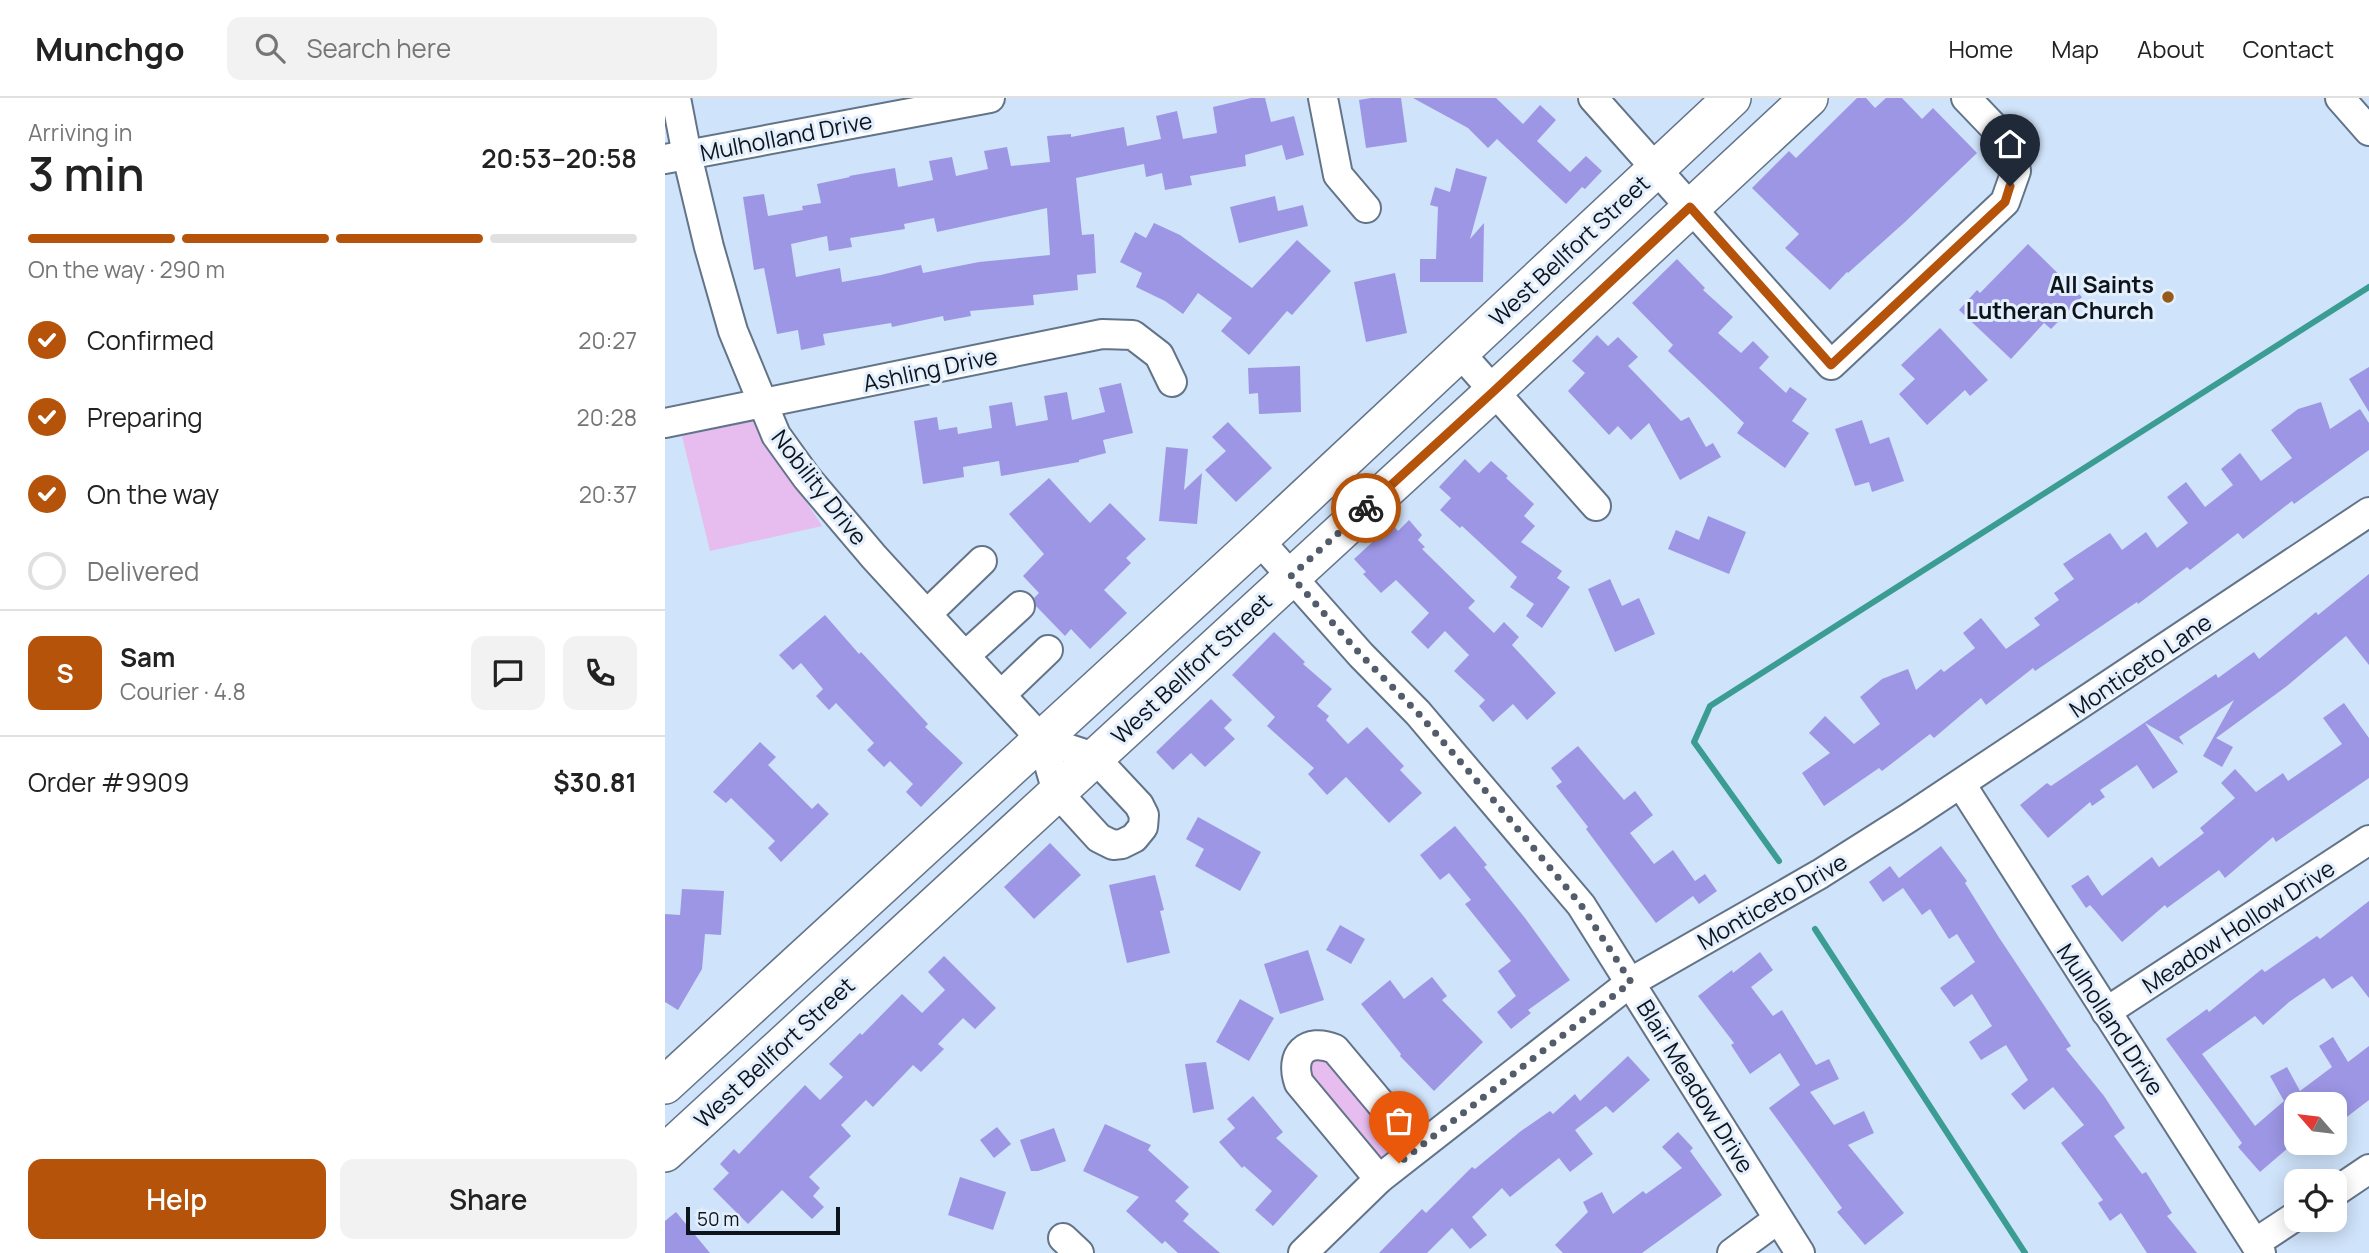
<!DOCTYPE html>
<meta charset="utf-8">
<style>
body{margin:0;font-family:Manrope,sans-serif;background:#f2f2f2;color:#222;height:100vh;display:flex;flex-direction:column;font-size:26px;white-space:nowrap}
*{box-sizing:border-box;margin:0}
p{font-size:23px;color:#767676}
.icon{flex:none;width:38px;height:38px;fill:none;stroke:currentColor;stroke-width:2;stroke-linecap:round;stroke-linejoin:round}
.map{position:relative;flex:1;overflow:hidden}
.sheet{display:flex;flex-direction:column;background:#fff;width:665px}
.sheet>*{flex:none}
.needle{width:46px;rotate:298deg}
.controls{position:absolute;left:1619px;top:994px;display:grid;gap:14px}
.controls a{display:grid;place-items:center;width:63px;height:63px;border-radius:14px;background:#fff;box-shadow:0 4px 18px #0003;font-size:35px}
.scale{position:absolute;left:21px;bottom:18px;width:154px;box-sizing:border-box;padding-left:7px;border:4px solid #0e141c;border-top:0;font-size:19px;line-height:24px;white-space:nowrap;color:#0e141c;-webkit-text-stroke:5px #e3effd;paint-order:stroke}
.pin{position:absolute;display:grid;place-items:center;width:60px;height:60px;color:#fff;margin:-72px -30px;border-radius:50% 50% 50% 0;rotate:-45deg;box-shadow:0 0 7px #0007}
.pin .icon{rotate:45deg}
.courier{position:absolute;display:grid;place-items:center;width:70px;height:70px;margin:-35px;border:5px solid #b45309;border-radius:50%;background:#fff;color:#222;box-shadow:0 2px 9px #0007}
.summary em{font-style:normal;font-weight:600}
.summary div{display:flex;flex-direction:column-reverse}
.summary{display:flex;align-items:center;justify-content:space-between;height:119px;padding:0 28px}
h1{font-size:46px;font-weight:600;line-height:52px}
.bar{display:grid;grid-template-columns:repeat(4,1fr);gap:10px 7px;align-content:center;height:84px;padding:0 28px}
.bar i{height:9px;border-radius:5px;background:#e0e0e0}
.bar .active{background:#b45309}
.bar p{grid-column:span 4}
.line{display:flex;align-items:center;gap:18px;padding:0 28px;border-top:2px solid #e0e0e0}
.line div{flex:1}
.round{display:grid;place-items:center;flex:none;width:74px;height:74px;border-radius:14px;background:#f2f2f2}
ol{padding:0 28px;list-style:none}
li{display:flex;align-items:center;gap:21px;height:77px}
li p{margin-inline-start:auto}
li .icon{padding:7px;border-radius:50%;background:#b45309;color:#fff;stroke-width:4}
li:last-child{color:#767676}
li i{width:38px;height:38px;border:4px solid #e0e0e0;border-radius:50%}
.action{display:flex;gap:14px;margin-top:auto;padding:14px 28px}
.action a{flex:1;height:80px;border-radius:14px;background:#b45309;color:#fff;font-size:28px;font-weight:600;line-height:80px;text-align:center}
.action a+a{background:#f2f2f2;color:#222}
header{display:flex;align-items:center;gap:42px;box-sizing:border-box;height:98px;padding:0 35px;background:#fff;border-bottom:2px solid #e0e0e0}
header strong{font-size:33px}
nav{display:flex;gap:38px;margin-inline-start:auto;font-size:24px}
.search{width:490px;height:63px;background:#f2f2f2;display:flex;align-items:center;gap:18px;box-sizing:border-box;padding:0 24px;border-radius:14px;color:#767676;font-size:26px}
main{display:flex;flex:1;min-height:0}
.map>svg:first-child{display:block}
</style>
<header>
<strong>Munchgo</strong>
<div class="search"><svg class="icon" aria-label="search" viewBox="0 0 24 24"><circle cx="10" cy="10" r="6"/><path d="M15 15l6 6"/></svg>Search here</div>
<nav><a>Home</a><a>Map</a><a>About</a><a>Contact</a></nav>
</header>
<main>
<section class="sheet">
<div class="summary"><div><h1>3 min</h1><p>Arriving in</p></div><em>20:53–20:58</em></div>
<div class="bar"><i class="active"></i><i class="active"></i><i class="active"></i><i></i><p>On the way · 290 m</p></div>
<ol>
<li><svg class="icon" aria-label="check" viewBox="0 0 24 24"><path d="M5 12l5 5 9-10"/></svg>Confirmed<p>20:27</p></li>
<li><svg class="icon" aria-label="check" viewBox="0 0 24 24"><path d="M5 12l5 5 9-10"/></svg>Preparing<p>20:28</p></li>
<li><svg class="icon" aria-label="check" viewBox="0 0 24 24"><path d="M5 12l5 5 9-10"/></svg>On the way<p>20:37</p></li>
<li><i></i>Delivered</li>
</ol>
<div class="line" style="height:126px"><b class="round" style="background:#b45309;color:#fff">S</b><div><b>Sam</b><p>Courier · 4.8</p></div><a class="round"><svg class="icon" aria-label="chat" viewBox="0 0 24 24"><path d="M4 5h16v11H9l-5 4z"/></svg></a><a class="round"><svg class="icon" aria-label="phone" viewBox="0 0 24 24"><path d="M5 4h4l2 5-3 2q2 4 5 5l2-3 5 2v4C11 20 4 13 5 4z"/></svg></a></div>
<div class="line" style="height:91px"><div>Order #9909</div><b>$30.81</b></div>
<div class="action"><a>Help</a><a>Share</a></div>
</section>
<div class="map">
<svg width="1704" height="1155" viewBox="0 0 1704 1155">
<rect width="100%" height="100%" fill="#cfe3fa"/>
<g fill="#e7bcef">
<polygon points="89,323 157,428 45,453 17,338"/>
<polygon points="650,947 751,1049 714,1077 635,984"/>
</g>
<g fill="none" stroke-linecap="round" stroke-linejoin="round">
<g stroke="#3a9c92" stroke-width="6">
<polyline points="1114,763 1029,644 1045,608 1704,189"/>
<polyline points="1150,831 1360,1155"/>
</g>
</g>
<g fill="#9d96e5" fill-rule="evenodd">
<path d="M 586,0 L 600,0 L 606,24 L 629,18 L 639,57 L 621,62 L 617,47 L 580,57 L 581,68 L 525,78 L 527,87 L 500,92 L 497,75 L 481,79 L 479,66 L 411,80 L 417,137 L 429,136 L 431,175 L 412,177 L 413,192 L 368,197 L 369,207 L 305,213 L 306,218 L 279,223 L 278,218 L 227,229 L 226,225 L 158,236 L 160,247 L 136,252 L 133,232 L 112,236 L 99,170 L 89,172 L 78,99 L 99,96 L 103,118 L 138,112 L 137,108 L 156,105 L 152,86 L 185,79 L 184,78 L 230,70 L 233,89 L 268,82 L 264,63 L 287,59 L 291,78 L 323,71 L 319,53 L 342,49 L 346,68 L 385,64 L 382,38 L 406,36 L 406,39 L 459,29 L 462,48 L 496,41 L 491,18 L 512,13 L 518,41 L 552,35 L 548,9 ZM 382,110 L 385,157 L 314,164 L 258,175 L 256,167 L 216,177 L 177,184 L 175,170 L 131,179 L 126,146 L 162,138 L 164,153 L 187,149 L 185,140 L 240,131 L 239,126 L 269,120 L 272,134 Z"/>
<polygon points="706,0 736,0 742,44 701,50 694,2"/>
<polygon points="748,0 831,0 858,26 875,7 891,22 872,43 905,74 921,58 937,73 920,91 917,89 901,106 832,41 823,50 803,30"/>
<polygon points="1192,0 1201,0 1210,10 1221,0 1237,0 1257,21 1268,10 1312,55 1240,124 1183,175 1182,174 1165,192 1120,150 1134,136 1087,90 1124,53 1131,60"/>
<polygon points="791,70 822,79 805,141 819,125 818,184 755,184 755,161 771,161 773,109 765,107 770,89 785,94"/>
<polygon points="610,98 613,113 638,107 643,128 574,145 565,109"/>
<polygon points="489,125 515,137 587,190 632,142 666,173 627,217 622,213 584,257 556,233 567,220 533,195 518,216 500,203 471,189 477,175 455,164 470,134 481,140"/>
<polygon points="1363,146 1417,199 1386,231 1379,225 1346,261 1294,212 1312,192 1315,195"/>
<polygon points="1012,161 1040,190 1038,192 1068,219 1053,235 1076,255 1088,243 1104,259 1094,270 1121,295 1125,289 1142,301 1127,323 1144,335 1120,370 1072,335 1079,325 1003,253 1008,247 967,205"/>
<polygon points="730,175 742,235 701,244 689,184"/>
<polygon points="1275,230 1323,282 1305,298 1300,292 1262,327 1234,296 1250,281 1236,267"/>
<polygon points="932,237 943,248 953,239 973,259 963,268 1016,323 1024,319 1041,349 1048,345 1056,359 1015,382 984,325 966,342 953,328 944,337 903,293 920,275 907,263"/>
<polygon points="635,268 636,314 594,316 593,295 584,296 583,270"/>
<polygon points="1704,269 1704,314 1684,281"/>
<polygon points="456,285 468,335 438,342 441,355 414,362 414,364 336,378 334,363 298,369 299,379 258,386 249,323 272,319 274,332 292,329 293,336 327,330 324,308 347,304 351,328 383,322 379,298 402,294 407,322 440,314 434,290"/>
<polygon points="1656,304 1665,331 1695,311 1704,325 1704,352 1629,406 1627,403 1578,441 1573,435 1525,472 1522,469 1473,506 1472,504 1370,573 1368,570 1321,607 1316,600 1269,640 1265,636 1217,673 1214,670 1159,708 1137,675 1165,655 1144,635 1160,618 1189,646 1215,626 1195,599 1217,581 1243,571 1251,592 1276,571 1279,574 1310,550 1298,535 1316,520 1341,551 1375,527 1369,520 1394,502 1389,495 1409,481 1398,466 1445,435 1457,452 1481,434 1492,450 1523,425 1502,399 1521,384 1540,409 1568,387 1556,371 1575,355 1596,383 1627,360 1606,332 1633,311"/>
<polygon points="1197,322 1205,346 1224,339 1239,383 1207,394 1204,384 1190,388 1170,331"/>
<polygon points="563,324 607,370 571,404 540,372 561,353 547,339"/>
<polygon points="501,349 523,351 519,392 537,375 532,426 494,423"/>
<polygon points="800,361 814,375 826,363 843,378 841,380 869,406 859,418 870,428 856,444 897,473 892,480 905,489 877,530 861,518 869,506 845,489 852,479 797,428 795,430 775,412 786,400 774,389"/>
<polygon points="384,380 425,425 445,405 481,441 461,460 466,465 439,492 462,515 425,551 406,531 400,538 371,508 369,500 374,495 358,478 379,456 344,416"/>
<polygon points="1043,418 1081,434 1064,476 1003,451 1011,432 1034,442"/>
<polygon points="744,422 757,437 753,442 760,449 757,451 810,503 803,510 829,535 839,524 854,539 847,547 891,595 862,622 848,606 828,624 814,608 820,602 789,573 804,557 780,533 763,551 746,534 764,515 731,482 716,495 698,476 701,474 689,461 727,426 733,433"/>
<polygon points="1704,476 1704,567 1681,538 1622,588 1551,640 1568,649 1557,669 1538,658 1569,602 1514,639 1519,647 1480,625 1513,674 1488,691 1472,667 1435,692 1440,699 1427,708 1425,704 1383,740 1355,707 1382,685 1386,688 1551,576 1553,580 1589,554 1594,561 1651,514 1653,517"/>
<polygon points="945,481 957,508 974,500 990,536 950,554 923,491"/>
<polygon points="160,517 194,556 196,554 263,626 260,629 298,665 256,709 241,694 248,686 225,663 219,669 202,652 209,645 171,605 164,612 151,598 158,591 136,565 128,572 114,557"/>
<polygon points="609,534 640,564 638,566 667,591 652,608 664,618 661,622 683,646 702,629 739,668 735,672 757,695 724,725 681,679 662,697 643,676 649,670 602,628 610,619 567,577"/>
<polygon points="546,601 567,622 559,630 570,641 540,669 526,655 508,672 491,654"/>
<polygon points="1679,605 1704,640 1704,680 1611,744 1608,739 1560,780 1554,772 1502,810 1500,807 1457,844 1425,807 1421,810 1406,788 1423,777 1437,798 1487,759 1494,769 1539,735 1535,730 1570,700 1556,685 1570,671 1591,694 1618,675 1623,683 1677,646 1658,620"/>
<polygon points="95,644 111,659 103,667 147,711 153,705 164,716 116,764 103,750 110,743 66,700 61,705 48,694"/>
<polygon points="913,648 959,702 970,693 988,717 965,735 989,766 1008,752 1030,783 1040,776 1052,793 1034,806 1028,798 991,825 921,731 923,729 891,688 897,684 886,670"/>
<polygon points="533,719 596,754 575,793 530,768 539,751 521,741"/>
<polygon points="790,728 822,767 819,769 860,820 905,882 863,912 866,915 846,931 832,914 851,898 833,873 846,863 800,806 806,802 784,775 775,782 755,757"/>
<polygon points="385,745 416,777 369,821 339,789"/>
<polygon points="1276,748 1302,783 1300,785 1333,838 1406,948 1401,951 1439,998 1460,1030 1449,1038 1477,1076 1481,1074 1507,1115 1502,1118 1532,1155 1482,1155 1456,1115 1445,1123 1433,1105 1438,1102 1396,1045 1419,1027 1388,989 1359,1012 1346,996 1363,982 1341,947 1316,962 1304,944 1327,928 1307,896 1289,909 1275,890 1310,864 1292,836 1284,841 1265,811 1257,817 1238,790 1218,804 1204,784 1225,768 1234,780"/>
<polygon points="490,777 499,812 495,813 505,855 462,865 444,787"/>
<polygon points="17,791 59,793 56,837 40,836 37,871 13,912 0,904 0,816 15,817"/>
<polygon points="1704,803 1704,900 1687,878 1667,891 1659,880 1624,904 1598,927 1590,918 1537,956 1590,1028 1619,1003 1605,978 1622,969 1635,993 1667,969 1654,948 1668,939 1683,964 1704,948 1704,1002 1670,1028 1670,1006 1631,1006 1631,1043 1595,1074 1573,1049 1577,1045 1501,941 1542,911 1544,914 1597,871 1600,874 1652,838 1655,841"/>
<polygon points="675,827 700,841 686,866 661,852"/>
<polygon points="643,852 659,902 615,916 599,866"/>
<polygon points="1095,854 1108,872 1086,889 1108,918 1117,912 1151,967 1164,961 1174,981 1145,994 1169,1027 1199,1013 1209,1035 1183,1047 1239,1115 1200,1147 1172,1114 1177,1110 1104,1010 1135,987 1115,955 1085,976 1066,947 1069,945 1033,898 1067,872 1068,875"/>
<polygon points="279,858 331,910 310,931 298,920 273,946 279,951 256,974 248,967 208,1009 201,1002 176,1027 186,1038 144,1079 155,1090 148,1098 159,1109 147,1121 117,1092 83,1126 48,1091 64,1075 55,1066 69,1051 74,1056 140,987 155,1002 178,979 164,966 195,935 197,937 237,896 257,915 280,892 263,874"/>
<polygon points="767,879 782,898 777,902 818,944 769,993 735,958 736,956 696,906 725,882 739,901"/>
<polygon points="575,901 609,920 584,963 551,944"/>
<polygon points="963,958 985,982 948,1015 941,1008 910,1032 928,1056 905,1074 894,1060 845,1099 837,1090 807,1119 822,1137 805,1151 787,1130 762,1155 714,1155 757,1111 761,1115 807,1069 810,1071 856,1033 885,1013 888,1016 910,996 915,1003"/>
<polygon points="541,964 549,1011 528,1015 520,966"/>
<polygon points="588,998 618,1034 611,1040 653,1078 608,1128 590,1112 607,1093 579,1068 577,1070 554,1044 570,1030 562,1021"/>
<polygon points="440,1026 486,1047 483,1052 524,1089 510,1103 524,1116 518,1123 555,1155 513,1155 500,1143 497,1146 461,1113 474,1099 418,1073"/>
<polygon points="332,1029 346,1046 329,1060 315,1042"/>
<polygon points="389,1030 401,1063 373,1073 366,1073 355,1042"/>
<polygon points="1013,1034 1028,1050 1025,1053 1057,1097 977,1155 898,1155 890,1147 923,1114 918,1104 937,1094 948,1116 978,1093 981,1096 1017,1070 997,1049"/>
<polygon points="295,1079 341,1094 328,1132 283,1117"/>
<polygon points="11,1114 45,1155 0,1155 0,1123"/>
</g>
<g fill="none" stroke-linecap="round" stroke-linejoin="round">
<g stroke="#637489" stroke-width="32">
<g id="minor">
<polyline points="11,0 22,57 44,149 68,233 111,337 142,380 209,459 377,642 392,694 434,740 448,747 457,746 469,740 478,729 479,717 474,707 429,659 377,642"/>
<polyline points="658,0 673,77 701,110"/>
<polyline points="928,0 1166,267 1340,104 1351,73 1347,48 1301,0"/>
<polyline points="1675,0 1704,33"/>
<polyline points="0,61 325,0"/>
<polyline points="795,255 931,408"/>
<polyline points="0,325 437,236 468,237 494,257 507,284"/>
<polyline points="594,442 696,557 753,615 916,807 1135,1155"/>
<polyline points="262,516 317,463"/>
<polyline points="300,558 355,508"/>
<polyline points="336,597 383,552"/>
<polyline points="1296,686 1596,1155"/>
<polyline points="1441,914 1704,742"/>
<path d="M 714,1081 L 634,985 C 624,957 641,939 670,951 L 753,1050"/>
<polyline points="1670,1094 1704,1071"/>
<polyline points="398,1140 414,1155"/>
<polyline points="1590,1145 1631,1118"/>
<polyline points="638,1155 714,1081 966,884 1155,776 1245,719 1704,414"/>
<polyline points="1067,1155 1113,1121"/>
</g>
</g>
<g stroke="#637489" stroke-width="40">
<g id="major">
<polyline points="0,987 594,442 1067,0"/>
<polyline points="0,1055 829,293 1144,0"/>
</g>
</g>
<use href="#minor" stroke="#fff" stroke-width="28"/>
<use href="#major" stroke="#fff" stroke-width="37"/>
</g>
<g fill="none" stroke-linecap="round" stroke-linejoin="round">
<polyline stroke="#525c6a" stroke-width="7" stroke-dasharray="0 12.6" points="701,410 626,478 696,557 753,615 832,706 916,807 966,884 734,1065"/>
<polyline stroke="#b45309" stroke-width="9" points="701,410 829,293 1025,109 1166,267 1340,104 1345,88"/>
</g>
<circle fill="#965b1b" stroke="#e3effd" stroke-width="2.5" cx="1503" cy="199" r="7"/>
<g text-anchor="middle" dominant-baseline="central" stroke-width="6" stroke-linejoin="round" paint-order="stroke">
<g font-size="23" fill="#0e141c" stroke="#e3effd">
<text transform="translate(121 38) rotate(-11)">Mulholland Drive</text>
<text transform="translate(904 152) rotate(-43)">West Bellfort Street</text>
<text transform="translate(265 271) rotate(-12)">Ashling Drive</text>
<text transform="translate(155 389) rotate(52)">Nobility Drive</text>
<text transform="translate(1475 567) rotate(-34)">Monticeto Lane</text>
<text transform="translate(526 570) rotate(-43)">West Bellfort Street</text>
<text transform="translate(1107 803) rotate(-30)">Monticeto Drive</text>
<text transform="translate(1573 828) rotate(-33)">Meadow Hollow Drive</text>
<text transform="translate(1446 921) rotate(57)">Mulholland Drive</text>
<text transform="translate(109 954) rotate(-43)">West Bellfort Street</text>
<text transform="translate(1031 988) rotate(58)">Blair Meadow Drive</text>
</g>
<g font-size="23" font-weight="bold" fill="#0e141c" stroke="#e3effd" text-anchor="end">
<text x="1489" y="186">All Saints<tspan x="1489" dy="26">Lutheran Church</tspan></text>
</g>
</g>
</svg>
<div class="controls">
<a><svg class="needle" viewBox="-14 -14 28 28"><path d="M0-13l5 13h-10z" fill="#e53935"/><path d="M0 13l5-13h-10z" fill="#767676"/></svg></a>
<a><svg class="icon" aria-label="locate" viewBox="0 0 24 24"><circle cx="12" cy="12" r="6"/><path d="M12 2v4M12 18v4M2 12h4M18 12h4"/></svg></a>
</div>
<div class="scale">50 m</div>
<div class="pin" style="left:734px;top:1065px;background:#ea580c"><svg class="icon" aria-label="bag" viewBox="0 0 24 24"><path d="M5 8h14l-1 12H6zM9 8a3 3 0 0 1 6 0"/></svg></div>
<div class="pin" style="left:1345px;top:88px;background:#1f2937"><svg class="icon" aria-label="home" viewBox="0 0 24 24"><path d="M3 11l9-7 9 7M6 9v11h12V9"/></svg></div>
<div class="courier" style="left:701px;top:410px"><svg class="icon" aria-label="bike" viewBox="0 0 24 24"><circle cx="6" cy="16" r="4"/><circle cx="18" cy="16" r="4"/><path d="M6 16l4-8h5l3 8M10 8l3 8H6M13 5h3"/></svg></div>
</div>
</main>
